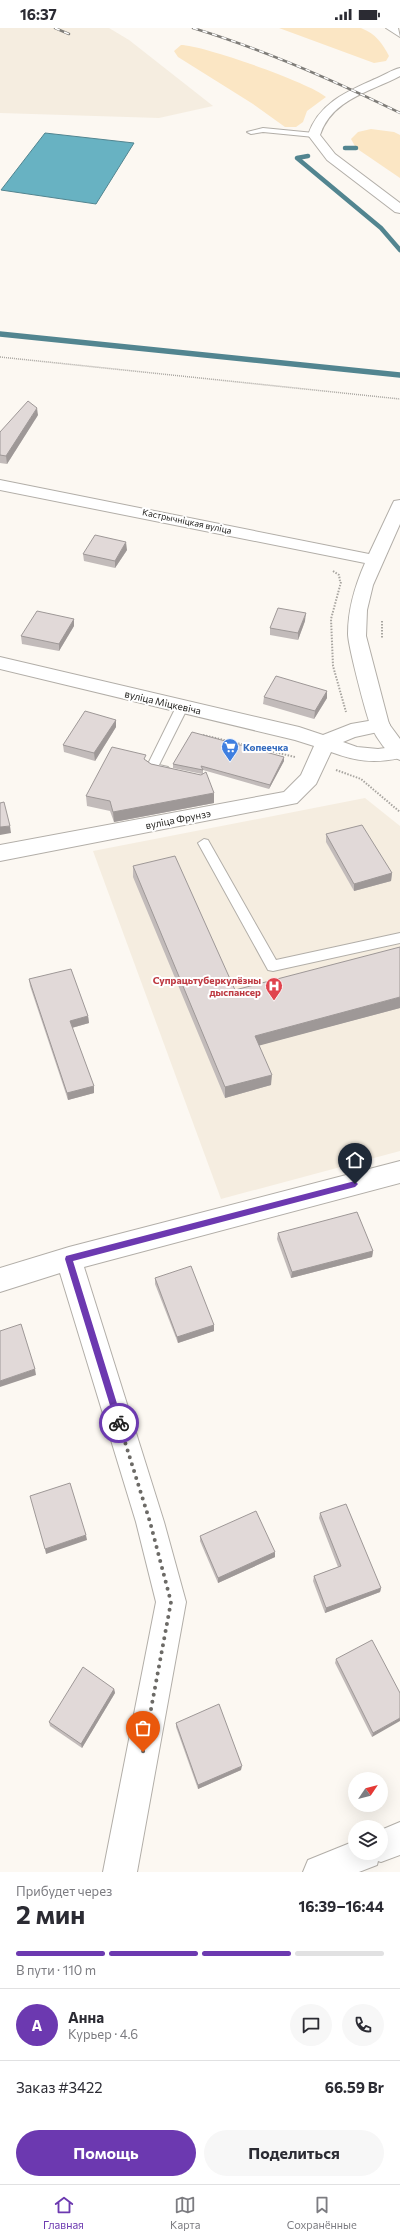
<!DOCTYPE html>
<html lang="ru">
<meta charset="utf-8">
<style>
body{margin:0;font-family:Commissioner,sans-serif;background:#f7f7f7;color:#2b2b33;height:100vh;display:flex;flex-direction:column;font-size:15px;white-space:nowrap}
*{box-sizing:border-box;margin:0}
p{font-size:13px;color:#7c7c81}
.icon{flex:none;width:22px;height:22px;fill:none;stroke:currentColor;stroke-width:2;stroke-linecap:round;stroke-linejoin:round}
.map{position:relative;height:1844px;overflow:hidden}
.side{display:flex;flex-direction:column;background:#fff;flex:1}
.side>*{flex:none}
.needle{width:26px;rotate:55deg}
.tools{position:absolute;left:348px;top:1744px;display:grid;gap:8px}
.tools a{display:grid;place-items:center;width:40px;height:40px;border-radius:50%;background:#fff;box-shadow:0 4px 16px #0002;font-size:20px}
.pin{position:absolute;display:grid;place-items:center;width:34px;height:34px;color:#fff;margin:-41px -17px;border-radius:50% 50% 50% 0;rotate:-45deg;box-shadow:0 0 4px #0007}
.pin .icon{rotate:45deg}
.courier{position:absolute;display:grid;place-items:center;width:40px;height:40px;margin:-20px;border:3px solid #6c39b0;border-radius:50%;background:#fff;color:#222;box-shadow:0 1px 5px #0007}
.overview em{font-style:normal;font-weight:700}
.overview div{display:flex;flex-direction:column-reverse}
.overview{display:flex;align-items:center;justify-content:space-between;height:68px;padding:0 16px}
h1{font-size:26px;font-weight:700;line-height:30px}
.bar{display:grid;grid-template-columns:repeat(4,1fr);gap:6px 4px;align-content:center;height:48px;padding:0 16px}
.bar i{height:5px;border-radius:3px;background:#e1e1e2}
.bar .active{background:#6c39b0}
.bar p{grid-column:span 4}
.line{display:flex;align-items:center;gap:10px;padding:0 16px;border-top:1px solid #e1e1e2}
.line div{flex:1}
.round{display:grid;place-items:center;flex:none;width:42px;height:42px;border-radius:21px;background:#f7f7f7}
.cta{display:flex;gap:8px;margin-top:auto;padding:8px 16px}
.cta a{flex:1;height:46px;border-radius:24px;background:#6c39b0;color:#fff;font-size:16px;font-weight:700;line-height:46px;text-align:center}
.cta a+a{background:#f7f7f7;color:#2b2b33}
.status{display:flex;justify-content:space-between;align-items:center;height:28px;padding:0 20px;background:#fff;direction:ltr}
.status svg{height:11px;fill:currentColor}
.tabs{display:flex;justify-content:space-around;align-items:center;height:56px;border-top:1px solid #e1e1e2;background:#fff;font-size:11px;color:#7c7c81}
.tabs a{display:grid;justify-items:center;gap:2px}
.tabs .active{color:#6c39b0}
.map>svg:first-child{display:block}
</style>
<div class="status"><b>16:37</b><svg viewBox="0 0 49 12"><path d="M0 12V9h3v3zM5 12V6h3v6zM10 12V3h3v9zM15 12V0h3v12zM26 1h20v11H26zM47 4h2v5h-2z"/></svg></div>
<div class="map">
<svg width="400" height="1844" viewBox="0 0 400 1844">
<rect width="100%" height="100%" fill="#fcf8f2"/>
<g fill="#f5ede0">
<polygon points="0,0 109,0 129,12 213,78 159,90 0,85"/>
<polygon points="365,770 400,798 400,1123 221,1171 93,823"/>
</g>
<g fill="#fbe6c4">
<path d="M 279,0 L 361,0 C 376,6 382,15 389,28 L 386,33 L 374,35 Z"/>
<path d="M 181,17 C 202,17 311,55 326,69 L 307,83 L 303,94 L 296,99 L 285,99 L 253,76 L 178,29 L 174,23 Z"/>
<polygon points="371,101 394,104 400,107 400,150 356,120 351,111 358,104"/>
</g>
<polygon fill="#68b2c2" stroke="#528590" points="45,105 134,115 96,176 1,162"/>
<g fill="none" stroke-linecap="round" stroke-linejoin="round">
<g stroke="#528590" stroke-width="4.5">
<polyline points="345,120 356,120"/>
<polyline points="308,128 297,130 381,200 400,222"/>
</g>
<polyline stroke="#528590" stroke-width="5.5" points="0,306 400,347"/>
<g stroke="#b2aea8" stroke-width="2">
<g id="lane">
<polygon points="263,100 314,105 318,107 314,109 263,104 251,106 247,104"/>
<polygon points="182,675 188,679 159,737 168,739 170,742 164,746 148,743 146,740 176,679"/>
<polygon points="204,811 208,812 276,932 400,905 400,915 273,943 268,942 198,815"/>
</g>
</g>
<g stroke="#b2aea8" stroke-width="2">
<g id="street">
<path d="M 0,629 L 299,699 L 323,707 L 351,696 L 380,691 L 387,692 L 390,697 L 387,702 L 355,709 L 343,714 L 357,719 L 378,721 L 400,718 L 400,730 C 373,736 356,733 331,724 L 316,756 L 297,775 L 0,833 L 0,817 L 284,764 L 301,747 L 314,718 L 295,712 L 0,641 Z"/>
<polygon points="400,1133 400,1155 84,1239 164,1494 186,1574 137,1844 103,1844 156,1574 136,1494 60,1245 0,1264 0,1240 69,1219"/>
<polygon points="400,1794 400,1827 381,1834 378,1833 377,1837 359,1844 303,1844 308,1832 355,1813 355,1825 381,1825 381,1802"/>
</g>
</g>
<g stroke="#b2aea8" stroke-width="2">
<g id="primary">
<polygon points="386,0 398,0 400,9"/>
<path d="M 400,40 L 400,48 C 370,64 332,71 320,107 L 335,126 L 400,175 L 400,185 L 395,184 L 327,132 L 308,107 C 319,75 346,64 375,51 C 383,48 391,42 400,40 Z"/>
<path d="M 0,452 L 369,526 L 392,477 L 394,473 L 400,472 L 400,496 L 373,557 L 367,582 L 366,608 L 389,696 L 400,711 L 400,732 C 388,728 376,709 371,698 C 366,687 348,617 348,606 C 348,580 355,558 365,535 L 0,462 Z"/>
</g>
</g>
<polyline stroke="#a8a5a0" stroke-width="1.5" stroke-dasharray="1 1" stroke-linecap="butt" points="0,329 400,371"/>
<g stroke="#a8a5a0" stroke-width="2" stroke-dasharray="1.5 1.5" stroke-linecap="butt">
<polyline points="333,543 339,547 340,553"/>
<polyline points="341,554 331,591 333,638 346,684"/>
<polyline points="382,593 382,610"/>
<polyline points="203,707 295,729"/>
<polyline points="336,742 361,751 400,784"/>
</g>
<use href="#lane" fill="#fff" fill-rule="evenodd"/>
<use href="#street" fill="#fff" fill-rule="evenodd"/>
<use href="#primary" fill="#fff" fill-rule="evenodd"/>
<g stroke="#7f7d79" stroke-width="2.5">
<g id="rail">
<polyline points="55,0 69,6"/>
<path d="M 193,0 C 265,22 333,52 400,85"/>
</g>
</g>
<use href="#rail" stroke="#fff" stroke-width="1.5" stroke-dasharray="5" stroke-linecap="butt"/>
</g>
<g fill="#c2bbba">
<polygon points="38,387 7,436 0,435 0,404"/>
<polygon points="127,522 115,540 84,533 83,526"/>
<polygon points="305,593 298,612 270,607 270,600"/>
<polygon points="74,598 59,623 22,616 21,608"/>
<polygon points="327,663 327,670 314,691 263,676 264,669"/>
<polygon points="116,692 116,699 95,733 64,724 63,717"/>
<polygon points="284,729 284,733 269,761 203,742 203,745 214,775 114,794 110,783 87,778 86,768 146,732 151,736 201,747 202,746 173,740 173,736"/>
<polygon points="326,806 392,845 391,853 354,863 326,814"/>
<polygon points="133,838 235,962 400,980 259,1017 271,1057 225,1070 133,849"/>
<polygon points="29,951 88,988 89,995 72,1000 94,1065 68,1072 30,958"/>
<polygon points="278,1205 373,1223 372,1229 291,1250 277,1211"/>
<polygon points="155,1250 214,1297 214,1303 178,1315 155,1256"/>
<polygon points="320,1485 381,1560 380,1564 325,1585 313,1553 314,1548 338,1539 319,1490"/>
<polygon points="200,1508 275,1529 218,1555 200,1513"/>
<polygon points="336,1631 400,1665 372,1709 335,1635"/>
<polygon points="114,1661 115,1665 82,1720 50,1698 49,1694"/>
<polygon points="176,1695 241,1742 198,1761 176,1699"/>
</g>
<g fill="#9e9897">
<polygon points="37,380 38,387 7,436 6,428"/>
<polygon points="126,514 127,522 115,540 115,533"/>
<polygon points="306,585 305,593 298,612 298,605"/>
<polygon points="74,591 74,598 59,623 59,616"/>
<polygon points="327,663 327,670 314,691 315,683"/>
<polygon points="116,692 116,699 95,733 94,725"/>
<polygon points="284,729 284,733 269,761 270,757"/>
<polygon points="214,765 214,775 114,794 113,784"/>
<polygon points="10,798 11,805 0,807 0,799"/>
<polygon points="392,845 391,853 354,863 354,856"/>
<polygon points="400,969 400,980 254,1019 255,1008"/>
<polygon points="88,988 89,995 71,1000 70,993"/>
<polygon points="272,1047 271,1057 225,1070 225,1059"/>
<polygon points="94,1058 94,1065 68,1072 67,1065"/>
<polygon points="373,1223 372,1229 291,1250 292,1244"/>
<polygon points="214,1297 214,1303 178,1315 177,1309"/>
<polygon points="35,1341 36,1347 0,1359 0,1353"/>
<polygon points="86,1507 87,1512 46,1526 45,1521"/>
<polygon points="275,1524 275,1529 218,1555 218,1550"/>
<polygon points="381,1560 380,1564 325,1585 326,1580"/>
<polygon points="114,1661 115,1665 82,1720 81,1716"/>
<polygon points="400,1690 400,1693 372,1709 373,1705"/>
<polygon points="242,1738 241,1742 198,1761 198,1757"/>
</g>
<g fill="#e1d9d8" stroke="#9e9897">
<polygon points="28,373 37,380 6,428 0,427 0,404"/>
<polygon points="95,507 126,514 115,533 83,526"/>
<polygon points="278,580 306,585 298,605 270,600"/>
<polygon points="37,583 74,591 59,616 21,608"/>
<polygon points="276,648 327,663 315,683 264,669"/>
<polygon points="85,683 116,692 94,725 63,717"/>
<polygon points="192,704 284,729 270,757 201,738 203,742 173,736"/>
<polygon points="112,719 146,727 144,731 151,736 201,747 206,744 214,765 113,784 110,773 86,768"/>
<polygon points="4,774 10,798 0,799 0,775"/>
<polygon points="362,797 392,845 354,856 326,806"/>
<polygon points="175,828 235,962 400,919 400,969 255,1008 272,1047 225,1059 133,838"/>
<polygon points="71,941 88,988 70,993 94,1058 67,1065 29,951"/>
<polygon points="357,1184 373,1223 292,1244 278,1205"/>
<polygon points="191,1238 214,1297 177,1309 155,1250"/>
<polygon points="21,1296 35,1341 0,1353 0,1303"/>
<polygon points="70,1455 86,1507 45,1521 30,1468"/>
<polygon points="346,1476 381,1560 326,1580 314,1548 341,1538 320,1485"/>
<polygon points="256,1483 275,1524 218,1550 200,1508"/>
<polygon points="372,1612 400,1665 400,1690 373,1705 336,1631"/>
<polygon points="83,1639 114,1661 81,1716 49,1694"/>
<polygon points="219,1676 242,1738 198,1757 176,1695"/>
</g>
<polygon fill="#6c39b0" points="355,1153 358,1156 355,1159 73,1233 123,1395 122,1397 116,1397 65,1231 66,1228"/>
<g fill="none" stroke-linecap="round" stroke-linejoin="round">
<polyline stroke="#6c6a66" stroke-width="4" stroke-dasharray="0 7.2" points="119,1395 150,1494 171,1574 143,1724"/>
</g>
<defs>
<g id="supermarket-pin" transform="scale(0.9)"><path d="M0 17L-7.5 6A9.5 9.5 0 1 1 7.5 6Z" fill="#3f7fe0" stroke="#fff"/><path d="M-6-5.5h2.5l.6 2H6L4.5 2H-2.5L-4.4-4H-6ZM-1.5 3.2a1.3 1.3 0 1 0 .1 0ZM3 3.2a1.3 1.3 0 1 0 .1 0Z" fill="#fff"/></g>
<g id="hospital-pin" transform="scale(0.9)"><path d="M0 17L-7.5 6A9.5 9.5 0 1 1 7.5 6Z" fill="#e0444e" stroke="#fff"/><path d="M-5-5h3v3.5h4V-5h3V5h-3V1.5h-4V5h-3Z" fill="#fff"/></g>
</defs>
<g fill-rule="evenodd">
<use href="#supermarket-pin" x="230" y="719"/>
<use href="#hospital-pin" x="274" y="958"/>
</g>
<g text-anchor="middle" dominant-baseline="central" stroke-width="4" stroke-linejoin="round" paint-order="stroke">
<g font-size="9" fill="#1e1d1a" stroke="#fff">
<text transform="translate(187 493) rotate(12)">Кастрычніцкая вуліца</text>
</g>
<g font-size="10" fill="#1e1d1a" stroke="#fff">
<text transform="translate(163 674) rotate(13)">вуліца Міцкевіча</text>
<text transform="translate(178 791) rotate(-11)">вуліца Фрунзэ</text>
</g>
<g font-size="10" font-weight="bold" fill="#366cbe" stroke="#fff" text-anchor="start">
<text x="243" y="719">Копеечка</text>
</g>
<g font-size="10" font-weight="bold" fill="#be3a42" stroke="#fff" text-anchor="end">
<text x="261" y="952">Супрацьтуберкулёзны<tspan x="261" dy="12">дыспансер</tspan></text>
</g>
</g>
</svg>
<div class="tools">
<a><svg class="needle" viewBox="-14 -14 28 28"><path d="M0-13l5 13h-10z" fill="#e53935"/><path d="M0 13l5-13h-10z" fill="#7c7c81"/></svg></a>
<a><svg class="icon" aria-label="layers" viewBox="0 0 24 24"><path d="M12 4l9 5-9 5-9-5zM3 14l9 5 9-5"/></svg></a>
</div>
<div class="pin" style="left:143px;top:1724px;background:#ea580c"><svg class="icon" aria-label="bag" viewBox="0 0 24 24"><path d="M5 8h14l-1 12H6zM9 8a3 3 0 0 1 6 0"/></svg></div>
<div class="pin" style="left:355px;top:1156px;background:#1f2937"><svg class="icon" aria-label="home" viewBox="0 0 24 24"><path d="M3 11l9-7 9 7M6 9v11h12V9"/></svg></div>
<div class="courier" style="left:119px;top:1395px"><svg class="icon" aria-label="bike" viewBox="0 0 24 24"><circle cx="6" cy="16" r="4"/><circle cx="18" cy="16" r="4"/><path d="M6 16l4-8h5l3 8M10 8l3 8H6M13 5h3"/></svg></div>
</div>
<section class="side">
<div class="overview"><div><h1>2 мин</h1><p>Прибудет через</p></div><em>16:39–16:44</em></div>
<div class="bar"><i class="active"></i><i class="active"></i><i class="active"></i><i></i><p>В пути · 110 m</p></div>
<div class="line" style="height:72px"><b class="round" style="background:#6c39b0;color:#fff">А</b><div><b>Анна</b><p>Курьер · 4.6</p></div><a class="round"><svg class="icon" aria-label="chat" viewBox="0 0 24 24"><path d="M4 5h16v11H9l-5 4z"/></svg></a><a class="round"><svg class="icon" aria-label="phone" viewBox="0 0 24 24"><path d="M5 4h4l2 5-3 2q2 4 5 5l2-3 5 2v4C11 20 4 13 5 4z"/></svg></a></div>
<div class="line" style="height:52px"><div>Заказ #3422</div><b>66.59 Br</b></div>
<div class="cta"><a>Помощь</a><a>Поделиться</a></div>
</section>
<nav class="tabs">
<a class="active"><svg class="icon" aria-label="home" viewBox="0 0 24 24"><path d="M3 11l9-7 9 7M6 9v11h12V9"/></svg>Главная</a>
<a><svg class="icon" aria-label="map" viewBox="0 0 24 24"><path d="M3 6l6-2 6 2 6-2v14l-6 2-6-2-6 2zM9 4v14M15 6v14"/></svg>Карта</a>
<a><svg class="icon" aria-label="saved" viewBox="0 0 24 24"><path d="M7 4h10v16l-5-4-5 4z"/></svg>Сохранённые</a>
</nav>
